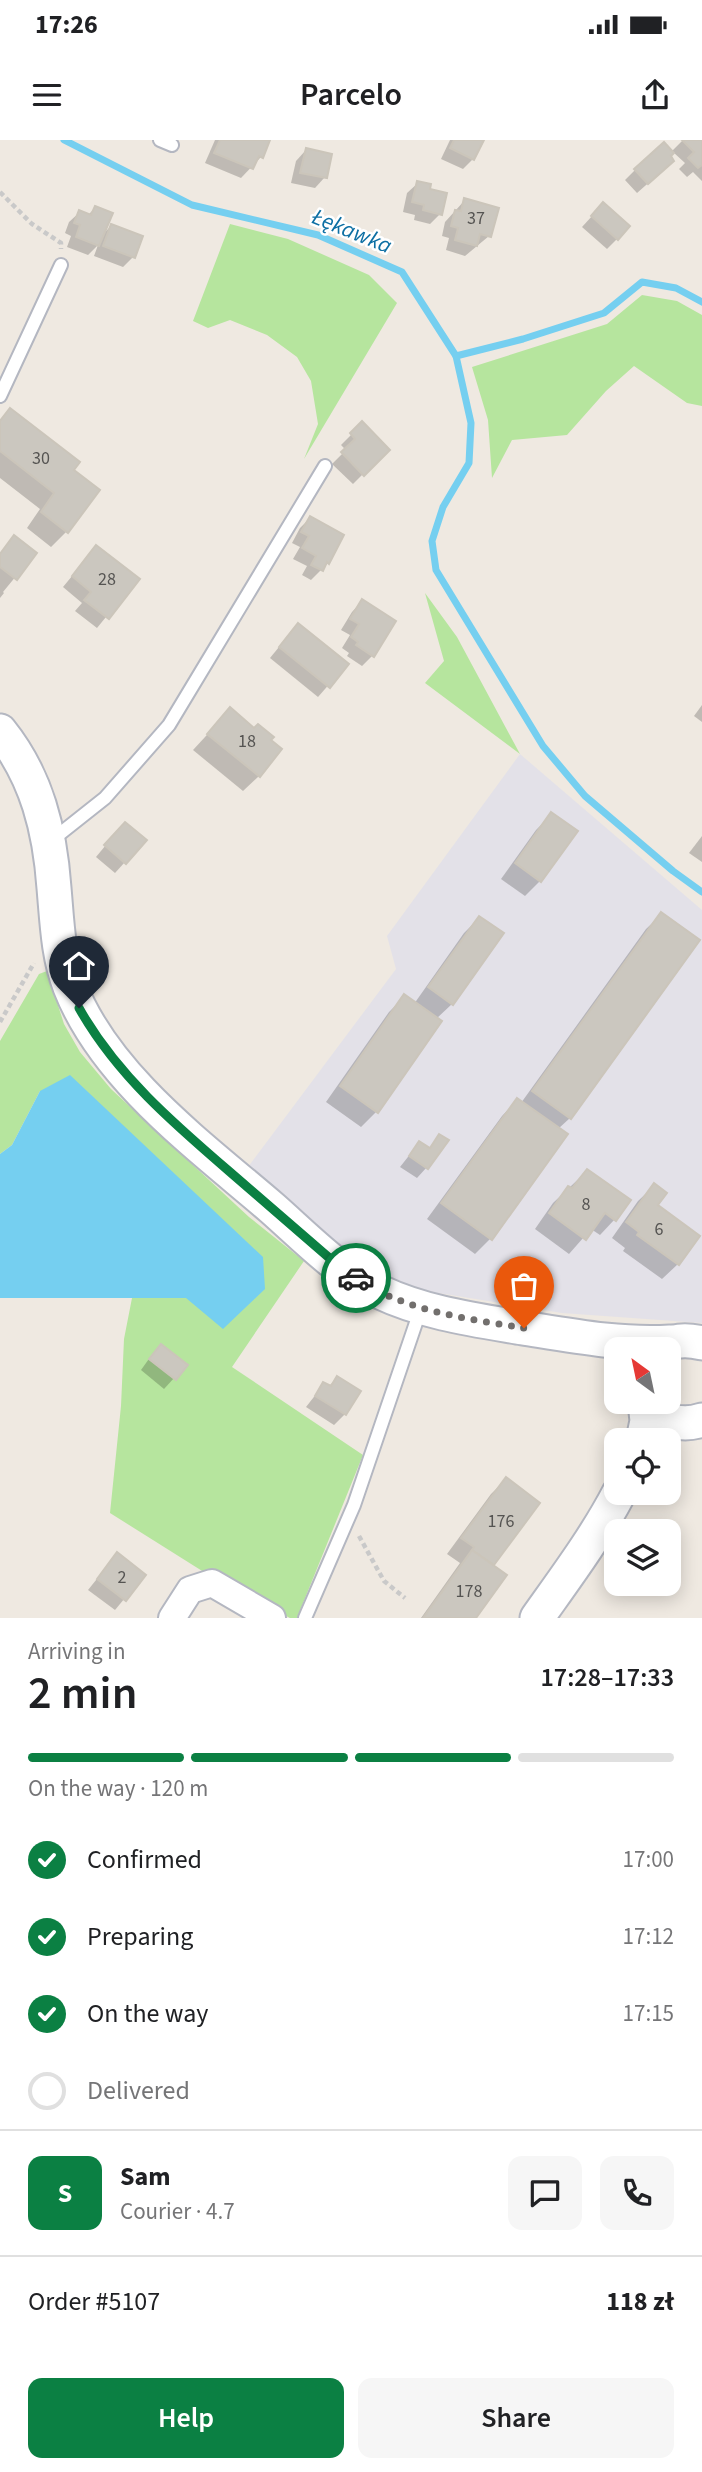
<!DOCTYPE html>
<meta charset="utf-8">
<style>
body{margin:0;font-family:"Source Sans 3",sans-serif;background:#f6f6f6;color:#202124;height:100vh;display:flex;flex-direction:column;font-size:26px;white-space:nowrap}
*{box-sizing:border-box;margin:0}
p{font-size:23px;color:#757577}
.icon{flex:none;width:38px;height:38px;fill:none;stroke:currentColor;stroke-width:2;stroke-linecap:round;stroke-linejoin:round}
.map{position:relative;height:1478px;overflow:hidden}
.sheet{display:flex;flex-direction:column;background:#fff;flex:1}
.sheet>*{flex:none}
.needle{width:46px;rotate:327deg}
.controls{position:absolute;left:604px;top:1197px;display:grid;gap:14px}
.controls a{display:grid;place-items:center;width:77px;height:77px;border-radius:14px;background:#fff;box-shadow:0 4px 18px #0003;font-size:35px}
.pin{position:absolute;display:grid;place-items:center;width:60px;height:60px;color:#fff;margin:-72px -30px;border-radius:50% 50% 50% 0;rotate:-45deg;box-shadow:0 0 7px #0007}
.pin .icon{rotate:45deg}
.courier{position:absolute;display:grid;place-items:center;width:70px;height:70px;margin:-35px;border:5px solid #0b8043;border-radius:50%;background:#fff;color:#222;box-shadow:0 2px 9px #0007}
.headline em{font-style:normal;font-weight:600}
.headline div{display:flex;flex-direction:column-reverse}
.headline{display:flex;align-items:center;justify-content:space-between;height:119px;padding:0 28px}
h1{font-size:46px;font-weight:600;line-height:52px}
.bar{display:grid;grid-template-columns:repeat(4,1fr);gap:10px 7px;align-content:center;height:84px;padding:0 28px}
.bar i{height:9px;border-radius:5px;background:#e0e0e0}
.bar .selected{background:#0b8043}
.bar p{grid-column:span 4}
.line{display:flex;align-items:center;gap:18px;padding:0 28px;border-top:2px solid #e0e0e0}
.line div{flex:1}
.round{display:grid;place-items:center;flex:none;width:74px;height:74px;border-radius:14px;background:#f6f6f6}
ol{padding:0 28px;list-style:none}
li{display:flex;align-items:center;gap:21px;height:77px}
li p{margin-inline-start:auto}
li .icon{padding:7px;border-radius:50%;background:#0b8043;color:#fff;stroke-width:4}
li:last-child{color:#757577}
li i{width:38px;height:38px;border:4px solid #e0e0e0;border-radius:50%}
.button{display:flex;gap:14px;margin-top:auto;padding:14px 28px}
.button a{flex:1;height:80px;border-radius:14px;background:#0b8043;color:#fff;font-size:28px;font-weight:600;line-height:80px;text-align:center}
.button a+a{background:#f6f6f6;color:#202124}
.status{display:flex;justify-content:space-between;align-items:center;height:49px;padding:0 35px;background:#fff;direction:ltr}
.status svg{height:19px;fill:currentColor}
header{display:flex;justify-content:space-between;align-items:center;height:91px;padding:0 28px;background:#fff;font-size:32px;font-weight:600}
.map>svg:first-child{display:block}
</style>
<div class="status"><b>17:26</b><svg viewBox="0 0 49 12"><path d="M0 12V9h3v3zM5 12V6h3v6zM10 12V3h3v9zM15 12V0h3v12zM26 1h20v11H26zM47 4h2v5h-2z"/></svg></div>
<header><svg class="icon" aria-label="menu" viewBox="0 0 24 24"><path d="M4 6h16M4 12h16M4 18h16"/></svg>Parcelo<svg class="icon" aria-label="share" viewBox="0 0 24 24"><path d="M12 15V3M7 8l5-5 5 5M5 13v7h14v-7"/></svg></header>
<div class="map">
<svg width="702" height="1478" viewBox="0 0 702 1478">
<rect width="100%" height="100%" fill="#efe9e1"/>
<polygon fill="#e3e1e8" points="520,614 702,770 702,1183 562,1173 432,1152 370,1132 320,1092 248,1027 396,829 387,796"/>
<g fill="#b6e59e">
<polygon points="230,84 288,99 369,135 397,163 304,319 318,284 311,241 297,217 267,195 230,180 208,188 193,181"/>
<polygon points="642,155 677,161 702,175 702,266 687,263 634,226 606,251 567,295 512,300 492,338 488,280 472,227 607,184"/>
<polygon points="425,453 457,497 520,614 425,543 444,521"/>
<polygon points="47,831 64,884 80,912 111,949 249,1077 304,1121 232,1227 363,1315 297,1478 290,1478 207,1434 110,1373 121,1266 124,1199 132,1158 186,1158 40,951 12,1005 0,1014 0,901 39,834"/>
</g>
<polygon fill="#75cff0" points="70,935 263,1117 265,1149 223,1189 186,1158 0,1158 0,1014 12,1005 40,951"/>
<g fill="#0003">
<polygon points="215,0 268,0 261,17 241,38 205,23"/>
<polygon points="450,0 482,0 473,19 463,29 441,19"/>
<polygon points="683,0 702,0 702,41 693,32 687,37 679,29 685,23 673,12 662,31 637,53 625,40 635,30 671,12"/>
<polygon points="306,10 325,37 315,48 291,43 296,21"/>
<polygon points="418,43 428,50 440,74 430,84 414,80 415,75 403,72 407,53"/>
<polygon points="465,60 489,96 465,116 446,110 449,98 442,96 445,82"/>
<polygon points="95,68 101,96 111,86 133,117 123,127 94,116 98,105 88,115 67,107 71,96 65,93 69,82 80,72 88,75"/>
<polygon points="593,75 617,99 607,109 582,87"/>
<polygon points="10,270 72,330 66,392 51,407 27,388 40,369 0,338 0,280"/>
<polygon points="362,284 387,310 353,344 332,324 346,310 341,305"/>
<polygon points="310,378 342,396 328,423 311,440 302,435 307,426 293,419 300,407 292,403 300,388"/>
<polygon points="15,398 35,413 3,452 4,453 0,458 0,414"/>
<polygon points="96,407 137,439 97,488 75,471 82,463 63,447"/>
<polygon points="362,461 372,516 362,526 347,516 349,513 342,508 350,495 341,490 352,472"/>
<polygon points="288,496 346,525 318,557 270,518"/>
<polygon points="702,565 702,582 694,576"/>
<polygon points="230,570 254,590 259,636 243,651 193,610"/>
<polygon points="551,675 540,741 525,756 501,739 536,690"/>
<polygon points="115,694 144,701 115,733 96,717"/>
<polygon points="702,696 702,722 689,713"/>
<polygon points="662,774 570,978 558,989 491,1098 475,1114 427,1079 502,976 517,960 521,963 646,789"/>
<polygon points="479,778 452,864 436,879 376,972 361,987 326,962 389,872 404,857 414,864 464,793"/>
<polygon points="440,996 427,1027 417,1038 400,1027 419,1003 428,1009"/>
<polygon points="587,1031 615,1079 600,1095 591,1089 569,1114 535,1089 553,1063"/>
<polygon points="654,1046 655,1066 678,1124 662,1139 623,1111 625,1108 612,1098 638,1061"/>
<polygon points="151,1216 186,1225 164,1249 141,1230"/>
<polygon points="337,1238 359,1252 345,1274 334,1285 306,1267 324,1244 328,1247"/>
<polygon points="506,1339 538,1363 492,1425 505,1435 473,1478 421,1478 460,1423 447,1414 491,1354"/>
<polygon points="117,1414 144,1435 115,1470 88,1450"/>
</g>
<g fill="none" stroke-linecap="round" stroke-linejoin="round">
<g stroke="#75cff0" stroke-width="7">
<polyline points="64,0 192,65 318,95 402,132 456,216 523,199 604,173 642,142 676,148 702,162"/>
<polyline points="456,216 471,283 469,323 443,367 432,401 436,430 543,606 585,656 673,731 702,752"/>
</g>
</g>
<g fill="#cbc7bf" stroke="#cbc5ba" stroke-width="2">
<polygon points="220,0 270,0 263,18 259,16 253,29 214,13"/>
<polygon points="454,0 484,0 474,20 450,8"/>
<polygon points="682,0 702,0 702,25 698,28 688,18 694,12"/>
<polygon points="664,2 674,13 671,16 674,21 648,44 634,29"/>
<polygon points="306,8 332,14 327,38 300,33"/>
<polygon points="417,41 431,44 430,49 447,53 442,75 423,70 424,65 412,62"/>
<polygon points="464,58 499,68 491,97 480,94 477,106 455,100 458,88 451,86 455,70 461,71"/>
<polygon points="603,62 630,86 618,100 591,76"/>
<polygon points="95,66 113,73 99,106 76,97 80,85 74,83 79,70 91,75"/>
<polygon points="111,84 143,96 135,118 103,106"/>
<polygon points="10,268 80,322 74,330 100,350 68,393 41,372 54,353 0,311 0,281"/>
<polygon points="362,281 390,310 364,336 341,312 355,299 350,293"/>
<polygon points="310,376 344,395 329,424 327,422 323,431 311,425 316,416 302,408 309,396 301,392"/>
<polygon points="14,395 37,413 17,440 0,427 0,414"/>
<polygon points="96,405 140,439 109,479 84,460 91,452 72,436"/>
<polygon points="362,459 396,481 374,517 356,505 358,502 351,497 359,484 350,479"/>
<polygon points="298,483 349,524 330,548 279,507"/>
<polygon points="230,567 254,588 258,584 274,597 271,600 282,609 260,637 207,594"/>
<polygon points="551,672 578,691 541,742 515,723"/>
<polygon points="125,682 147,700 126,724 104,705"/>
<polygon points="661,772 700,800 571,979 532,951"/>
<polygon points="479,776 504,793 453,865 428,847"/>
<polygon points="404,854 442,881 378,973 340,946"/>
<polygon points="517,958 568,994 492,1100 441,1063"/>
<polygon points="439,994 449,1000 428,1029 409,1016 419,1001 430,1008"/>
<polygon points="587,1029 631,1060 616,1081 605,1073 586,1100 549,1073 568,1046 572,1048"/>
<polygon points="654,1043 667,1053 658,1065 700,1096 679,1125 637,1095 639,1092 626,1082"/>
<polygon points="161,1204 188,1225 176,1240 149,1219"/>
<polygon points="337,1236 361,1251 346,1275 315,1256 323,1242 331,1246"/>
<polygon points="506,1337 540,1363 494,1425 472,1410 474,1407 461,1398"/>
<polygon points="472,1410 507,1435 476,1478 423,1478"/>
<polygon points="117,1412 146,1435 126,1461 97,1439"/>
</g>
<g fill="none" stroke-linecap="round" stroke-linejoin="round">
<g stroke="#b4b7c1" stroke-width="16">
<g id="service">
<polyline points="160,0 172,5"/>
<polyline points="0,256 61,125"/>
<polyline points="52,700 105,658 169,585 325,326"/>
<polyline points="305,1478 354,1365 421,1168"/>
</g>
</g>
<g stroke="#b4b7c1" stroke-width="30">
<polyline id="minor" points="172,1478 190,1450 212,1443 272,1478"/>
</g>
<g stroke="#b4b7c1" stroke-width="37">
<g id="tertiary">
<path d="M 0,591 C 37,637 50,691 54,748 C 57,782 58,816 70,847 C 106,938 200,1006 272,1068 C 305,1097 339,1133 380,1152 C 424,1173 476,1180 523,1188 C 573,1196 620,1205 670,1202"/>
<path d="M 658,1209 C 673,1200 685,1199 702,1203"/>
<path d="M 648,1262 C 660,1281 681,1287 702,1280"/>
<polyline points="643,1300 647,1281 645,1262"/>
<path d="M 537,1478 C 566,1437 596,1397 619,1353"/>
</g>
</g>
<g stroke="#c9c9c9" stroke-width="4.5" stroke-dasharray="5 3.5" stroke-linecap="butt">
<polyline points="0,52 32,84 61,103 61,109"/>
<polyline points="0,882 34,823"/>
<polyline points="359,1396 384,1441 405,1458"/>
</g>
<use href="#service" stroke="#fff" stroke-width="12"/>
<use href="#minor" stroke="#fff" stroke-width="26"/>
<use href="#tertiary" stroke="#fff" stroke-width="33"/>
</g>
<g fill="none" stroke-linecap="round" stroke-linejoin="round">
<path stroke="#726f6d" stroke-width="7" stroke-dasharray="0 12.6" d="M 356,1138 C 404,1171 468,1179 524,1188"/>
<path stroke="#0b8043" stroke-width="9" d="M 79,868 C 116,934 173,983 230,1032 C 265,1062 299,1092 334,1122 L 356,1138"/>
</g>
<g text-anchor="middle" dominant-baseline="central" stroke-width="5" stroke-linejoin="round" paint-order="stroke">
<g font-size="18" fill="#555452">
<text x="476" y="78">37</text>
<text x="41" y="318">30</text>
<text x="107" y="439">28</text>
<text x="247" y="601">18</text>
<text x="586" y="1064">8</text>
<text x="659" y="1089">6</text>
<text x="501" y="1381">176</text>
<text x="122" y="1437">2</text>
<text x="469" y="1451">178</text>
</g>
<g font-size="23" font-style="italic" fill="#0d6fa3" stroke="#fff">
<text transform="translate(352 91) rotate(22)">Łękawka</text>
</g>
</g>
</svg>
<div class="controls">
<a><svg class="needle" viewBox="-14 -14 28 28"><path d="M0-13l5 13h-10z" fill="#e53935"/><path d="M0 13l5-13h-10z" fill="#757577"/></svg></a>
<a><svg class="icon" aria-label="locate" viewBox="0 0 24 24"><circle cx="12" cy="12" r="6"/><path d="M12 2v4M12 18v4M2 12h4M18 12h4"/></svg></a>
<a><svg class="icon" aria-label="layers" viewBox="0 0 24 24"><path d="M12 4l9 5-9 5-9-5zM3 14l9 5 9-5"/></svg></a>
</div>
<div class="pin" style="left:524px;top:1188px;background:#ea580c"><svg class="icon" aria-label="bag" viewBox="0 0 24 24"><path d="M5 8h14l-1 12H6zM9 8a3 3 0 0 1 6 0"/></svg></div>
<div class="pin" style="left:79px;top:868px;background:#1f2937"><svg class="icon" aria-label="home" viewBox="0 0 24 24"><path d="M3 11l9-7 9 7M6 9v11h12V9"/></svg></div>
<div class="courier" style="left:356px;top:1138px"><svg class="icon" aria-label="car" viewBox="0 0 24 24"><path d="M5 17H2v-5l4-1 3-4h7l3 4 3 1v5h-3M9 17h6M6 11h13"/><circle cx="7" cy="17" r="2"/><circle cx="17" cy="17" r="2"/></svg></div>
</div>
<section class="sheet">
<div class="headline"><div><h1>2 min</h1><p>Arriving in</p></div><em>17:28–17:33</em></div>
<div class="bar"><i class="selected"></i><i class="selected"></i><i class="selected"></i><i></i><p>On the way · 120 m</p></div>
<ol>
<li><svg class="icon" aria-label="check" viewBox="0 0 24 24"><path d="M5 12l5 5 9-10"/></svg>Confirmed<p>17:00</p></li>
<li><svg class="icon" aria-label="check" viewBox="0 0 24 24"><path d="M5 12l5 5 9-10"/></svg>Preparing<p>17:12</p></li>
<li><svg class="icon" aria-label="check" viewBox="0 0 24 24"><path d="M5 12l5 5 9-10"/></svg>On the way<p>17:15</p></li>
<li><i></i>Delivered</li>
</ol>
<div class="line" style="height:126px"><b class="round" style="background:#0b8043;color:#fff">S</b><div><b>Sam</b><p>Courier · 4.7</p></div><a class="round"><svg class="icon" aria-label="chat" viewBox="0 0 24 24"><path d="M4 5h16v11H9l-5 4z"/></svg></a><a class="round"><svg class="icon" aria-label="phone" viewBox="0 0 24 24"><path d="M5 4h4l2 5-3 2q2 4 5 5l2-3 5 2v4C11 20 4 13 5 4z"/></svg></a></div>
<div class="line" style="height:91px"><div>Order #5107</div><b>118 zł</b></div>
<div class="button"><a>Help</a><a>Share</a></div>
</section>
